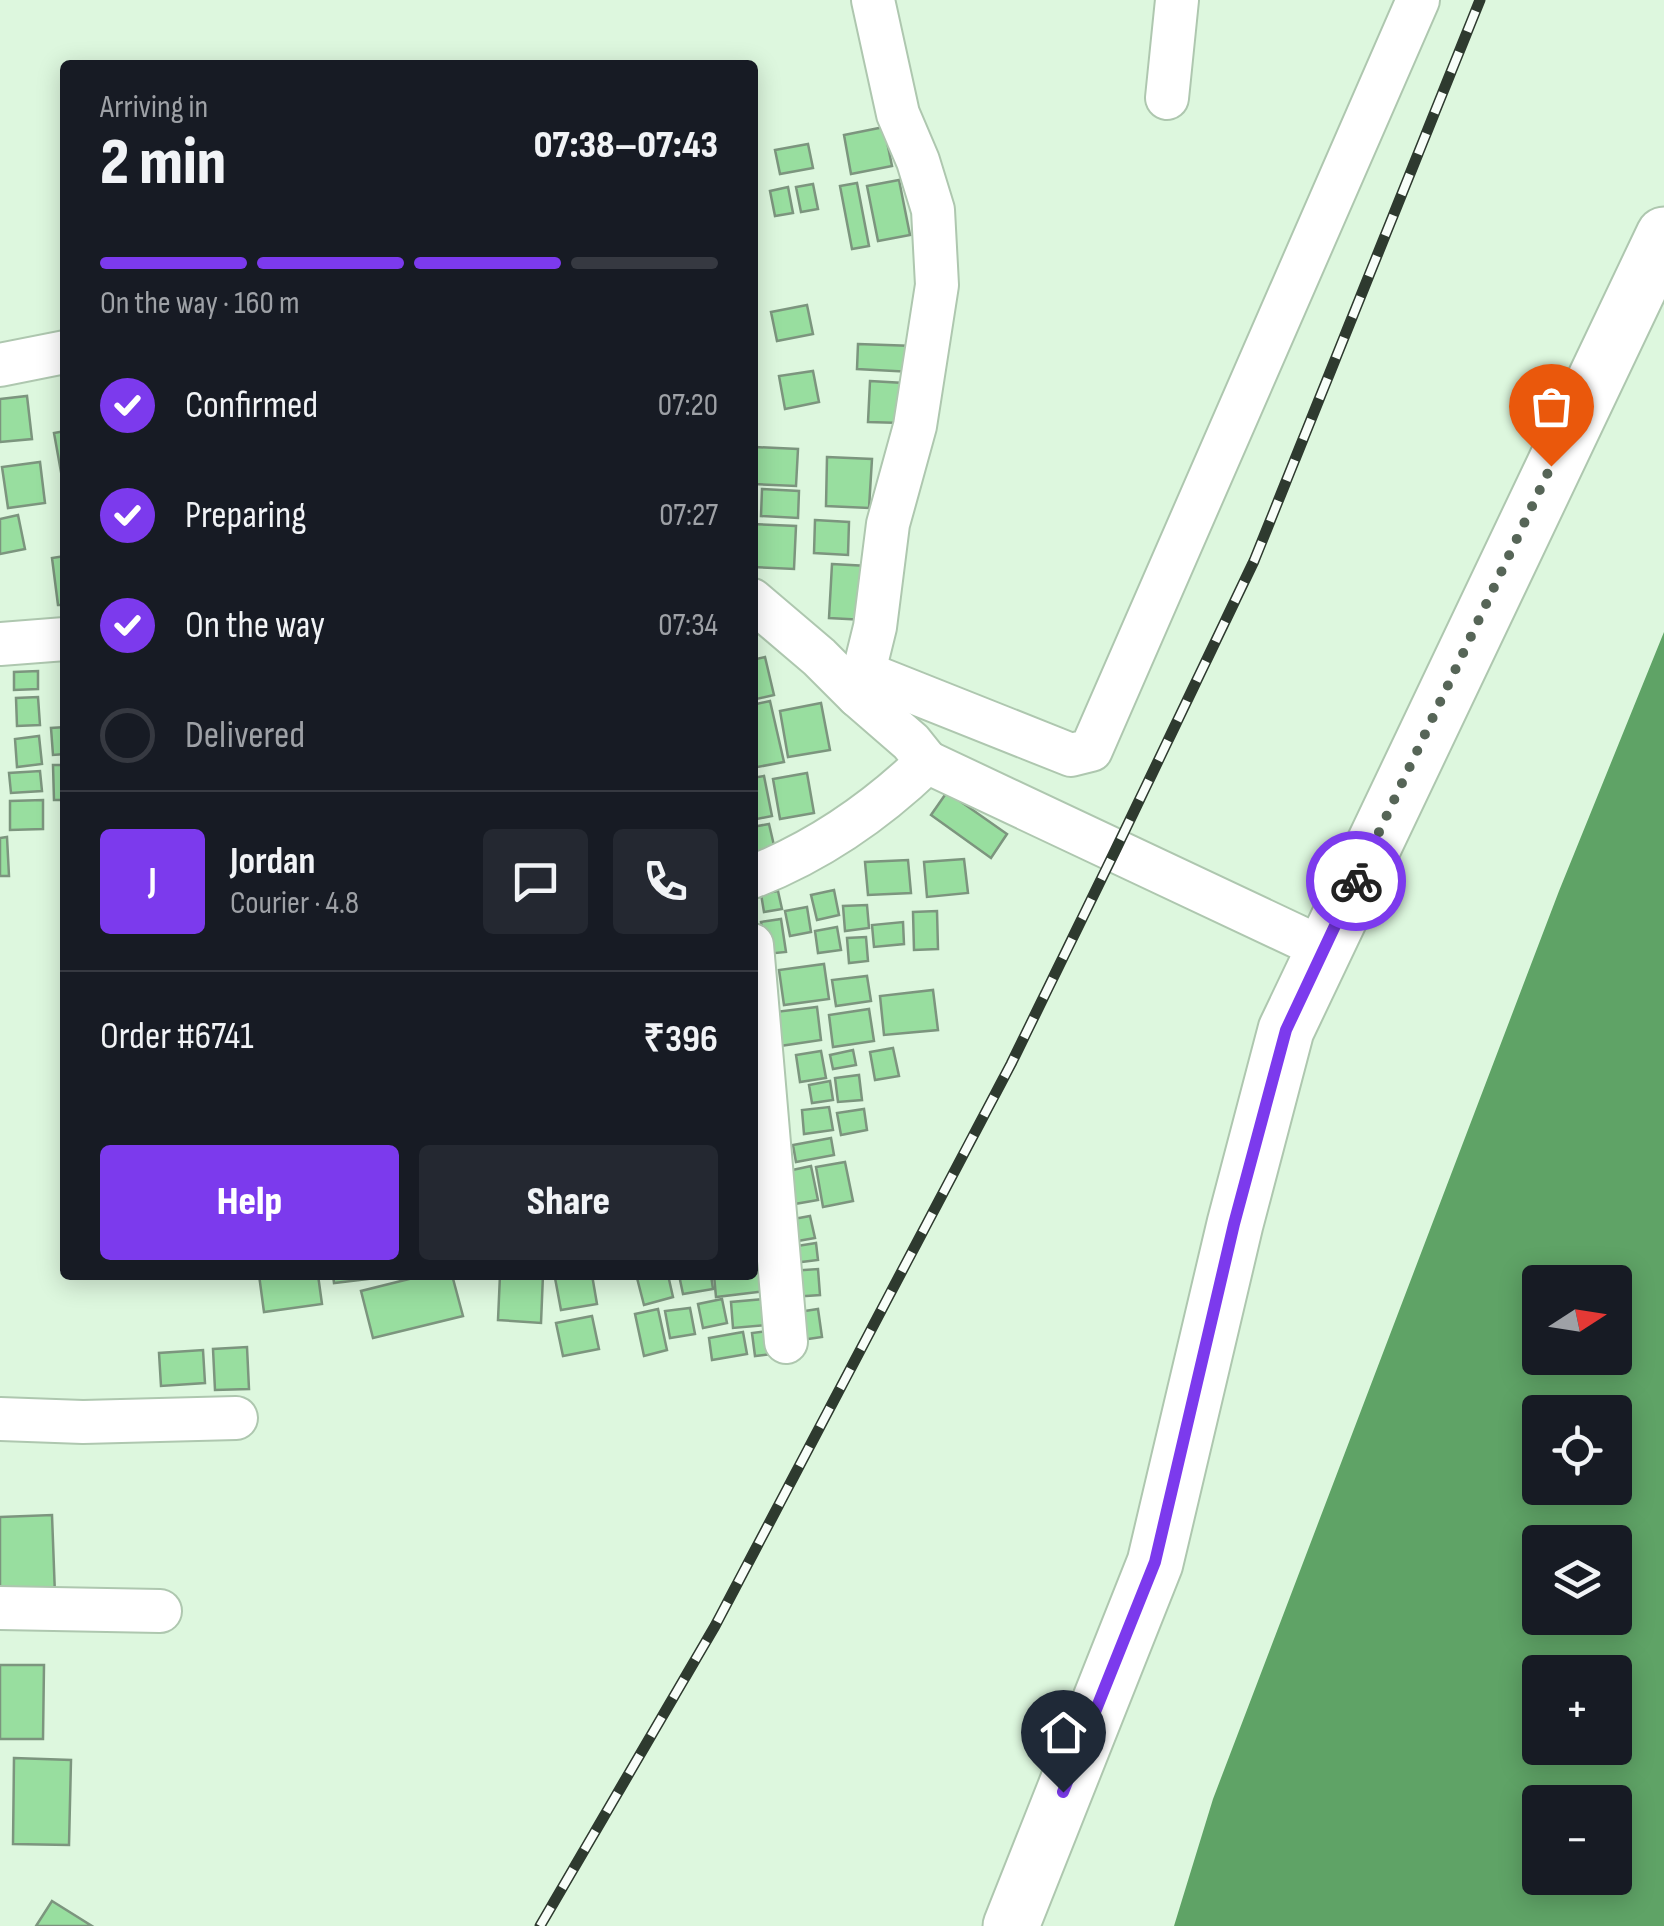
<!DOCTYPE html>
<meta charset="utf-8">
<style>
body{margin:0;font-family:"Sofia Sans Condensed",sans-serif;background:#242831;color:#f1f3f6;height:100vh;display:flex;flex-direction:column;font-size:38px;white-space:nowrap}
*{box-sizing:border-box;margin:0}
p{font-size:32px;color:#9ea1a6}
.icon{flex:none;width:55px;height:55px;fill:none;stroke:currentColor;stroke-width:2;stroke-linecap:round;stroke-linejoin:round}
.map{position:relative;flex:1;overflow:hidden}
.sheet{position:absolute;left:60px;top:60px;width:698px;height:1220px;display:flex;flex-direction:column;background:#171b24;border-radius:10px;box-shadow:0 5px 25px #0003}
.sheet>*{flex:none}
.needle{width:65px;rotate:78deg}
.tools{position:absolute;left:1522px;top:1265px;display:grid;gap:20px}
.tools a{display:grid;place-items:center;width:110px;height:110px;border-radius:10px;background:#171b24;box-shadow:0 5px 25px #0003;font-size:50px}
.pin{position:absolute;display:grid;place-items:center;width:85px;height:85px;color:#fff;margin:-102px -42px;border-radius:50% 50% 50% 0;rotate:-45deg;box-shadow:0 0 10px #0007}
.pin .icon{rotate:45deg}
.courier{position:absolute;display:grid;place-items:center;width:100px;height:100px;margin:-50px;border:8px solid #7c3aed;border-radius:50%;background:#fff;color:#222;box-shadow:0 2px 12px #0007}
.summary em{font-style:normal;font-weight:800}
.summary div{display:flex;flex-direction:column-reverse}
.summary{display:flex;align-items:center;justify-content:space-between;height:170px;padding:0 40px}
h1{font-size:65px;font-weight:800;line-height:75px}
.bar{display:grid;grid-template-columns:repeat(4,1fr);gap:15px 10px;align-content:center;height:120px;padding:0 40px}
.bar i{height:12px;border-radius:8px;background:#363941}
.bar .selected{background:#7c3aed}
.bar p{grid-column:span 4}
.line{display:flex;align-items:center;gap:25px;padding:0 40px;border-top:2px solid #363941}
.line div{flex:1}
.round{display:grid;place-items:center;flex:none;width:105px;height:105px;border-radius:10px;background:#242831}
ol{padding:0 40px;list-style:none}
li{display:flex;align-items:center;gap:30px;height:110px}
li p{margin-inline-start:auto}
li .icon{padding:10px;border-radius:50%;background:#7c3aed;color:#fff;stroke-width:4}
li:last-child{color:#9ea1a6}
li i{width:55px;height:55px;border:5px solid #363941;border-radius:50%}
.action{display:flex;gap:20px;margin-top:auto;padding:20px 40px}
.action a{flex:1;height:115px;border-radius:10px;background:#7c3aed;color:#fff;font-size:40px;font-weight:800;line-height:115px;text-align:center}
.action a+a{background:#242831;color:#f1f3f6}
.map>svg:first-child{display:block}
</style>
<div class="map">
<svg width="1664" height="1926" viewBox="0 0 1664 1926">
<rect width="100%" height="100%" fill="#ddf7de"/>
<path fill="#5fa366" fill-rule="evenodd" d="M 1664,632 L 1664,1926 L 1174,1926 L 1213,1799 L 1559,891 ZM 1540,1282 L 1615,1282 L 1615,1358 L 1540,1358 ZM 1540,1412 L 1615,1412 L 1615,1488 L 1540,1488 ZM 1540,1542 L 1615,1542 L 1615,1618 L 1540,1618 ZM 1540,1672 L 1615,1672 L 1615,1748 L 1540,1748 ZM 1540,1802 L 1615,1802 L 1615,1878 L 1540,1878 Z"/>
<g fill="#98de9f" stroke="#7c957e" stroke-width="2.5">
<polygon points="884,127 892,166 851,174 844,135"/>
<polygon points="808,144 813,168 780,174 775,150"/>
<polygon points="899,180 910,235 878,241 867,186"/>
<polygon points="857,183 869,246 852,249 840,186"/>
<polygon points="813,184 818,209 801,212 796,187"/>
<polygon points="788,187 793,213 775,216 770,191"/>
<polygon points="807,305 813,334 777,341 771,312"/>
<polygon points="858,344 914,346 912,372 857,369"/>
<polygon points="813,371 819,402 785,409 779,376"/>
<polygon points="870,381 904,383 902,423 868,422"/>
<polygon points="27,396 32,439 0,442 0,399"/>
<polygon points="65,431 65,471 61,472 54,433"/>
<polygon points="755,447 798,449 796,486 754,484"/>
<polygon points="827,457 872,459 869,508 826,506"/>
<polygon points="40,462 45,503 8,508 2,467"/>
<polygon points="762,489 799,491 798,518 761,516"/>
<polygon points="18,515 25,549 0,554 0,519"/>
<polygon points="815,520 849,522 848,555 814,553"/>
<polygon points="752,524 796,526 794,569 752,567"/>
<polygon points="65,556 65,605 58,605 52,558"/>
<polygon points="832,564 868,566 865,620 829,618"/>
<polygon points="765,657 774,695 752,700 752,660"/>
<polygon points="38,671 38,689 14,690 14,672"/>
<polygon points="38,697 40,725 17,726 16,698"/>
<polygon points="770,701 784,762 752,768 752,705"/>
<polygon points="821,703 830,750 788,757 780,711"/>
<polygon points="65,727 65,754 53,755 51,728"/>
<polygon points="39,736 42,764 17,767 15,739"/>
<polygon points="53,765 65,765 65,800 54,800"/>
<polygon points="40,771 42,791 11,793 9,773"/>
<polygon points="807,773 814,813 780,819 773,779"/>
<polygon points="764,776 772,816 752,820 752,778"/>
<polygon points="947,792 1007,834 991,858 931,815"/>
<polygon points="43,800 43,829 10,830 10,801"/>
<polygon points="769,824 776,854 752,859 752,827"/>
<polygon points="7,837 9,876 0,876 0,838"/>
<polygon points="964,859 968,893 927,897 924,862"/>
<polygon points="908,860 911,893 868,895 865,862"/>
<polygon points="834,890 839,915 817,920 811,895"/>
<polygon points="778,891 782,909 764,912 761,894"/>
<polygon points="867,905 869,928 845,931 843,906"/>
<polygon points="807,907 811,932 790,936 785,911"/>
<polygon points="937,911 938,949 914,950 913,912"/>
<polygon points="781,919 786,952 766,954 761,922"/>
<polygon points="903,922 904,944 874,947 872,925"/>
<polygon points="837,927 841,950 818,953 815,931"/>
<polygon points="866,937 868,961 849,963 847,938"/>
<polygon points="824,964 829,999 784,1005 779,970"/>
<polygon points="867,976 871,1001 836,1006 832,980"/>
<polygon points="933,990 938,1030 884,1035 880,996"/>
<polygon points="817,1007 821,1040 780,1046 775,1012"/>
<polygon points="869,1009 874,1041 833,1047 829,1015"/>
<polygon points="893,1048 899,1076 875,1080 870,1052"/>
<polygon points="853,1050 856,1065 833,1069 830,1055"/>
<polygon points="821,1051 826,1078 800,1082 796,1055"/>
<polygon points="859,1075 862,1100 838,1102 835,1078"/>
<polygon points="830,1081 833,1100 812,1103 809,1085"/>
<polygon points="829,1107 833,1130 804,1134 802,1110"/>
<polygon points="864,1109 867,1130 841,1135 837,1113"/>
<polygon points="831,1138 834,1155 796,1162 793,1145"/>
<polygon points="845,1162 853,1201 823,1207 816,1167"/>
<polygon points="811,1166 818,1200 789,1205 783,1172"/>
<polygon points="810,1216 815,1238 792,1242 788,1220"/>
<polygon points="816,1243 818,1260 793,1263 791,1247"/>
<polygon points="770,1250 775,1290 716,1297 714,1275 752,1275 752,1252"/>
<polygon points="818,1269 820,1295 792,1297 790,1271"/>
<polygon points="259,1275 318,1275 322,1304 264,1312"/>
<polygon points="333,1275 377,1275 377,1278 334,1283"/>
<polygon points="425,1275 452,1275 463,1316 373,1338 361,1291"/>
<polygon points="500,1275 543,1275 541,1323 498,1320"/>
<polygon points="572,1275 592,1275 597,1304 561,1310 555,1278"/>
<polygon points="650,1275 668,1275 673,1297 644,1305 637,1278"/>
<polygon points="679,1275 711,1275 713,1289 683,1294"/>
<polygon points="776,1298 778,1324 733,1328 731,1302"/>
<polygon points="722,1299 727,1323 703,1328 698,1304"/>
<polygon points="690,1308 695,1334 670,1338 665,1311"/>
<polygon points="658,1309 667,1350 644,1356 635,1314"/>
<polygon points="818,1309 822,1337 801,1340 798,1312"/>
<polygon points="592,1316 599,1349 563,1356 556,1323"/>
<polygon points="778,1330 780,1353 755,1356 752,1333"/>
<polygon points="743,1332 747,1354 712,1360 709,1338"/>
<polygon points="247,1347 249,1389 215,1390 213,1349"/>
<polygon points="203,1350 205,1383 161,1386 159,1353"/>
<polygon points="52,1515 55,1595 0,1597 0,1517"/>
<polygon points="0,1665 44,1665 43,1739 0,1739"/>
<polygon points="14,1758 71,1760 69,1845 13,1844"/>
<polygon points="52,1901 92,1926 36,1926"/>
</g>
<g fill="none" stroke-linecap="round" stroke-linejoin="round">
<g stroke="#aec7af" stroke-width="46">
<g id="minor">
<polyline points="1167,98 1177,0"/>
<polyline points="0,365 65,352"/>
<polyline points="752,600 819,657 858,696"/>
<polyline points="0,644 65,639"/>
<polyline points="865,673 1071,755 1091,750 1418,0"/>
<polyline points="927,762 1324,949"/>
<path d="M 752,877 C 819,851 876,811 927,762 L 911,742 L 858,696 L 875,627 L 888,524 L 915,426 L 937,285 L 933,210 L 918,161 L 898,114 L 873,0"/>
<polyline points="752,945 786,1342"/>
<polyline points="0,1419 83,1422 236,1418"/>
<polyline points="0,1608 160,1611"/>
</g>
</g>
<g stroke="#aec7af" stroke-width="59">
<polyline id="trunk" points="1011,1926 1155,1563 1235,1224 1286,1030 1664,235"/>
</g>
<use href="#minor" stroke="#fff" stroke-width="42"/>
<use href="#trunk" stroke="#fff" stroke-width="55"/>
<g stroke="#2e3a2f" stroke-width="11">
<polyline id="rail" points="540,1926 715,1626 1011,1064 1115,851 1254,561 1480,0"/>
</g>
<use href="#rail" stroke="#f8fef9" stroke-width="8" stroke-dasharray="22" stroke-linecap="butt"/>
</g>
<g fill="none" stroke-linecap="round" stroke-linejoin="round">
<polyline stroke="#566557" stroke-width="10" stroke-dasharray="0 18" points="1356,881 1551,466"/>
<polyline stroke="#7c3aed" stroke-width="12" points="1063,1792 1155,1562 1234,1224 1286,1030 1356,881"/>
</g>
</svg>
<div class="tools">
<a><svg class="needle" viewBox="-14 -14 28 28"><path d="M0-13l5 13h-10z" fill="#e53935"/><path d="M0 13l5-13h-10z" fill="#9ea1a6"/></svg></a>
<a><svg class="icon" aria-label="locate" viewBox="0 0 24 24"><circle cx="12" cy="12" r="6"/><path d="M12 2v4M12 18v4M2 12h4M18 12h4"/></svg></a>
<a><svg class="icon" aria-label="layers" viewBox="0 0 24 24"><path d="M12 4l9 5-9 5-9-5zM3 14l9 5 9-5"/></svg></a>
<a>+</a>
<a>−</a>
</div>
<div class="pin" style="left:1551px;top:466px;background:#ea580c"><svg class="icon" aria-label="bag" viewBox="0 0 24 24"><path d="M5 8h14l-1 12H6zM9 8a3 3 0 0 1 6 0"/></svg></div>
<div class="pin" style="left:1063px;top:1792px;background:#1f2937"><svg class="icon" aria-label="home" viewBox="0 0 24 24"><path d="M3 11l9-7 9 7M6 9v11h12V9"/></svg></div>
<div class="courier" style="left:1356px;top:881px"><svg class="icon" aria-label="bike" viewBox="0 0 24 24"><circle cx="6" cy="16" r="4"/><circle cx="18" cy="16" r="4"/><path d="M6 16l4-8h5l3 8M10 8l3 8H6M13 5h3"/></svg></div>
<section class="sheet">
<div class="summary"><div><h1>2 min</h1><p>Arriving in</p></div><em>07:38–07:43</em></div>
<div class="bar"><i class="selected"></i><i class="selected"></i><i class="selected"></i><i></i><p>On the way · 160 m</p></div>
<ol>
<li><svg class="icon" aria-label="check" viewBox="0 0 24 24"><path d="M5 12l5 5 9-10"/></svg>Confirmed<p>07:20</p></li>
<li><svg class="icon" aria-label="check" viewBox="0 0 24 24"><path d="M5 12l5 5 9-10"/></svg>Preparing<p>07:27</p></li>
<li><svg class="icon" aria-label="check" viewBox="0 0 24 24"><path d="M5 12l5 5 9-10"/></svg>On the way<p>07:34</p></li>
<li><i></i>Delivered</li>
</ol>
<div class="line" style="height:180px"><b class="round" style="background:#7c3aed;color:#fff">J</b><div><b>Jordan</b><p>Courier · 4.8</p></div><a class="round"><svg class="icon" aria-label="chat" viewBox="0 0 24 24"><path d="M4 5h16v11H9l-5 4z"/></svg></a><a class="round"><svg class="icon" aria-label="phone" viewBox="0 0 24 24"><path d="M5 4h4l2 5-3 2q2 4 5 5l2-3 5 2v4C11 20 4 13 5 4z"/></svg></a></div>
<div class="line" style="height:130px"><div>Order #6741</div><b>₹396</b></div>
<div class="action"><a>Help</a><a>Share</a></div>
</section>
</div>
